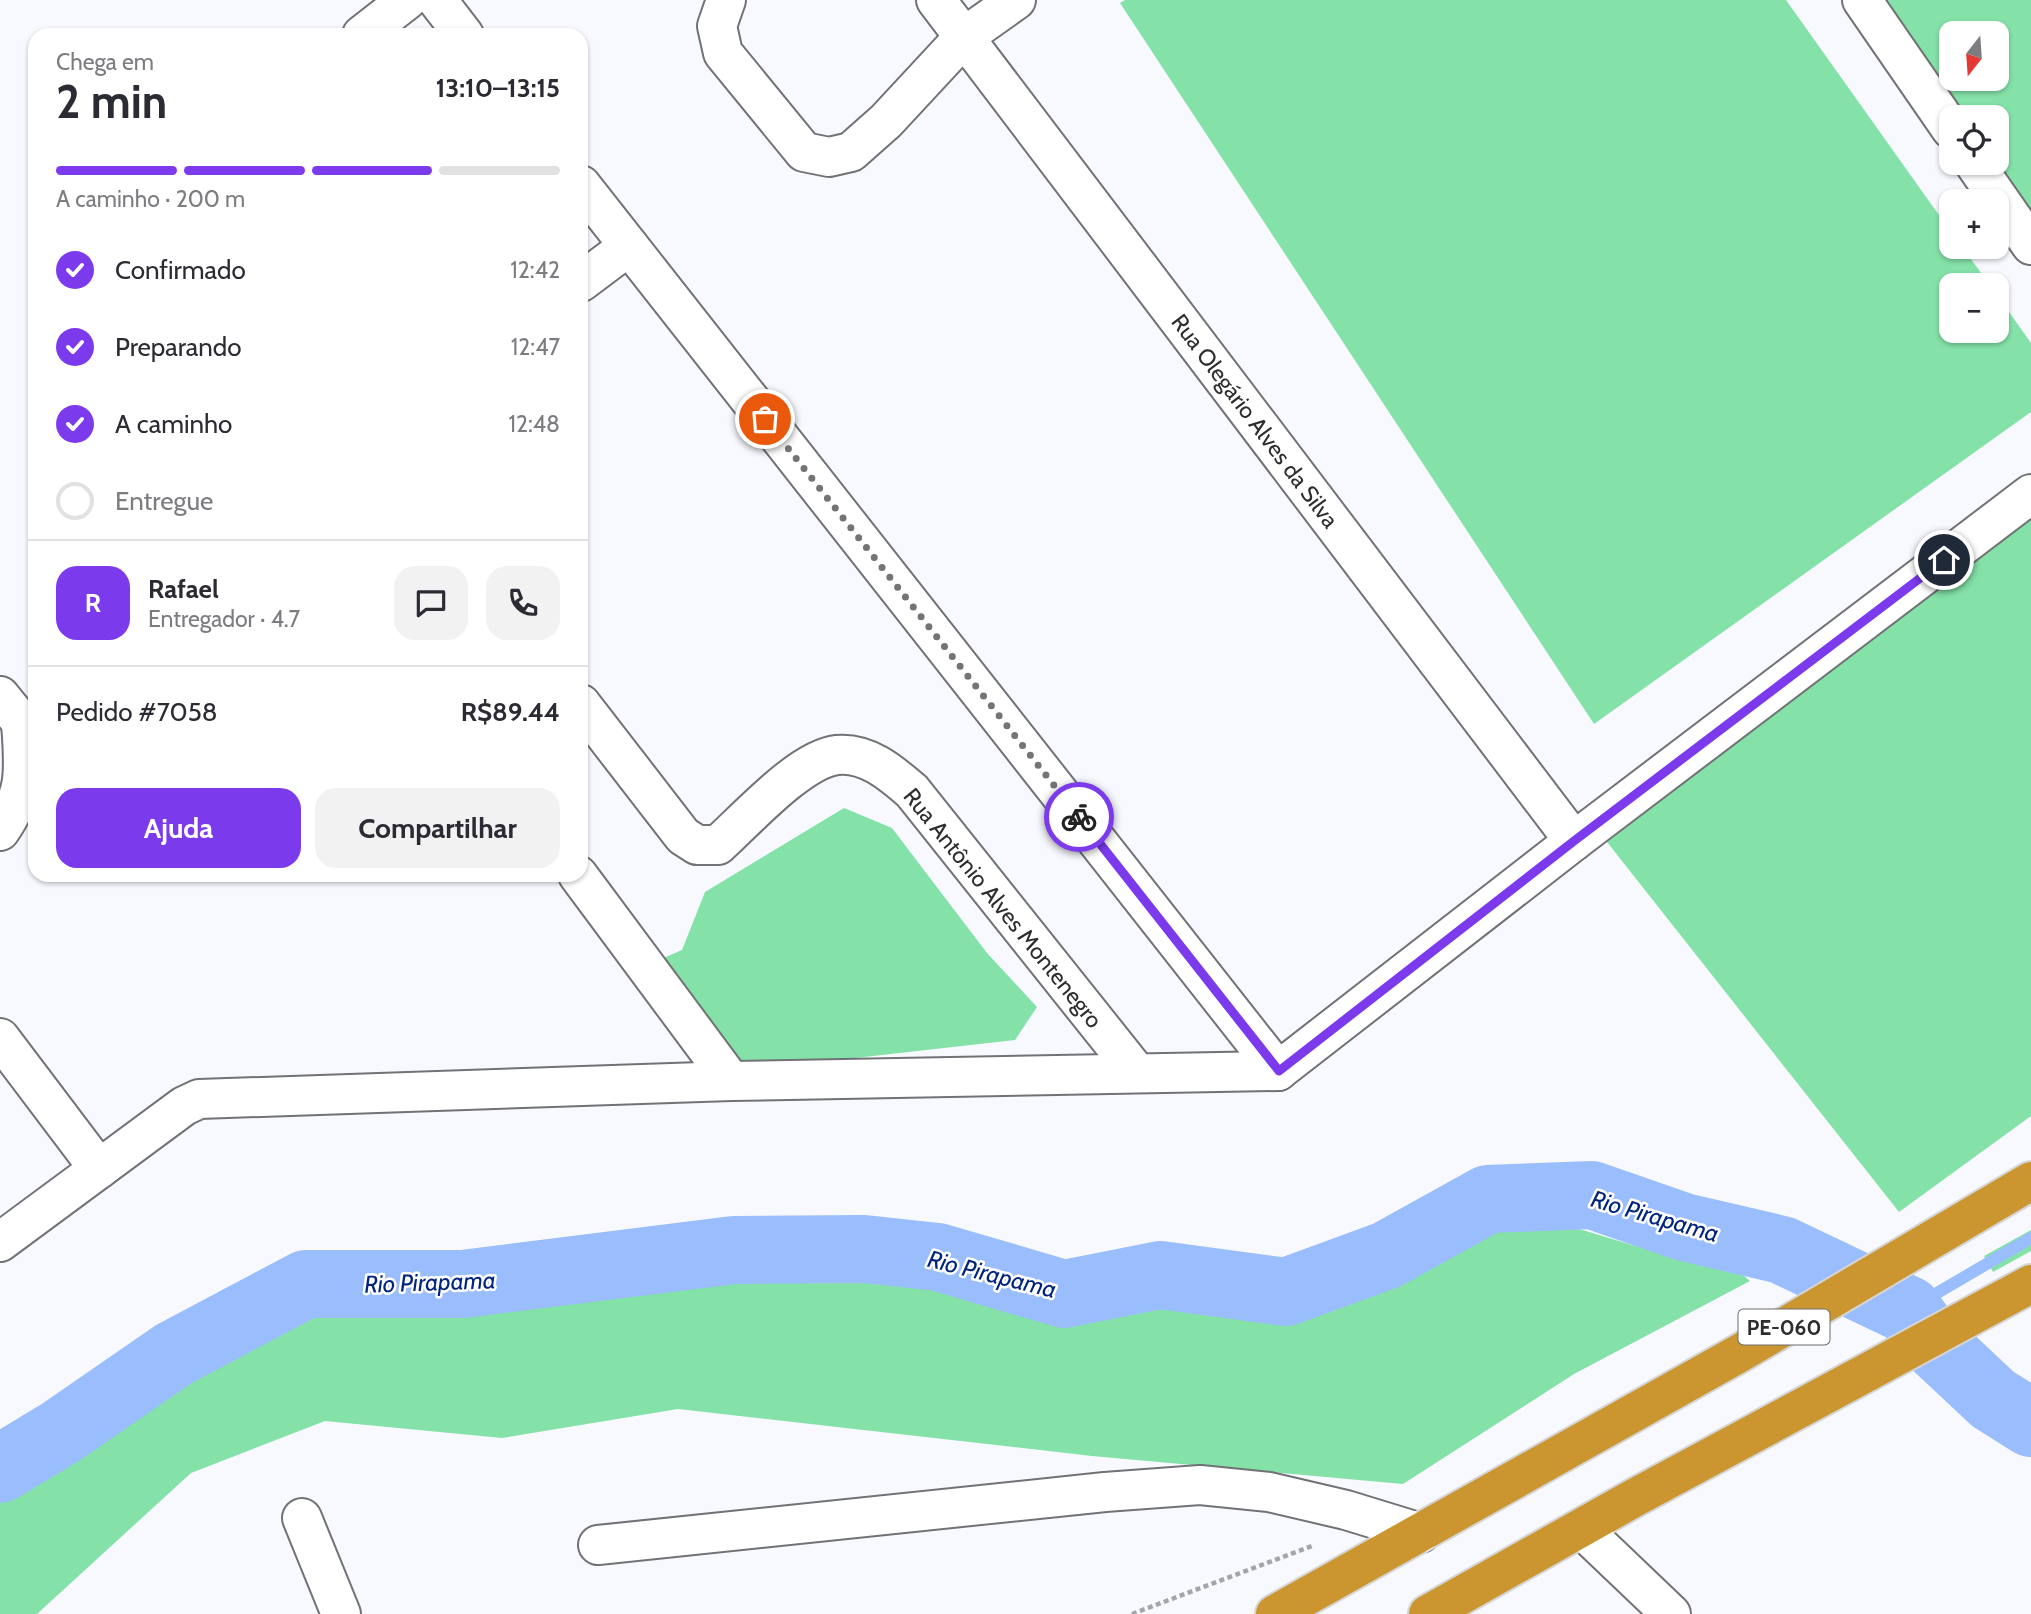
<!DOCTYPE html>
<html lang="pt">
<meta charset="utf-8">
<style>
body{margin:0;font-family:Cabin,sans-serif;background:#f2f2f3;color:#2b2b33;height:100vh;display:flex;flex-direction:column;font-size:26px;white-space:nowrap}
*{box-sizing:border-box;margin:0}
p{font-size:23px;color:#7c7c81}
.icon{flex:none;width:38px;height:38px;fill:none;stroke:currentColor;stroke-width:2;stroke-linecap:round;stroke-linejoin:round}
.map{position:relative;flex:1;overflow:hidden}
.side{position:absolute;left:28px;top:28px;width:560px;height:854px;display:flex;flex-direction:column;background:#fff;border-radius:21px;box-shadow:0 2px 5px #0004}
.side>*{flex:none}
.needle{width:46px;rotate:197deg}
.tools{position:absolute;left:1939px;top:21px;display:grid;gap:14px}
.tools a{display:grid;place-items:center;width:70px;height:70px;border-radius:14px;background:#fff;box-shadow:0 2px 5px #0004;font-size:35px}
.pin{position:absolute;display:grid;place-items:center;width:60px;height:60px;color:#fff;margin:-30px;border:4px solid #fff;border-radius:50%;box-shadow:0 2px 7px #0007}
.courier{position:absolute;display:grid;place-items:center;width:70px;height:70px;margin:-35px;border:5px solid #7c3aed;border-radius:50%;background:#fff;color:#222;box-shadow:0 2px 9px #0007}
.head em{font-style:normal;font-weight:800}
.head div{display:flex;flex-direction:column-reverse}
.head{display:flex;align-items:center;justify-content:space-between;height:119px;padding:0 28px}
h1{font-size:46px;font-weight:800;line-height:52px}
.bar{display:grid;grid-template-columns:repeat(4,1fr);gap:10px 7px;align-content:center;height:84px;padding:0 28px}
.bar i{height:9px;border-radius:5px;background:#e1e1e2}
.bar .on{background:#7c3aed}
.bar p{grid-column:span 4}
.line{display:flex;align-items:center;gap:18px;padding:0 28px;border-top:2px solid #e1e1e2}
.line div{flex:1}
.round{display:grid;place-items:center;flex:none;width:74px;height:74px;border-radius:21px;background:#f2f2f3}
ol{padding:0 28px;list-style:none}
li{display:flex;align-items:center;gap:21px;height:77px}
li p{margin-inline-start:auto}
li .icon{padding:7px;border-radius:50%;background:#7c3aed;color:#fff;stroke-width:4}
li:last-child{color:#7c7c81}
li i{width:38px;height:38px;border:4px solid #e1e1e2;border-radius:50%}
.button{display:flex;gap:14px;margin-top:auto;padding:14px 28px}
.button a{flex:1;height:80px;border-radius:21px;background:#7c3aed;color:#fff;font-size:28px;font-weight:800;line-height:80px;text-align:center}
.button a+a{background:#f2f2f3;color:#2b2b33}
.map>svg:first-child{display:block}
</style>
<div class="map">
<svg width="2031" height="1614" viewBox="0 0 2031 1614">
<rect width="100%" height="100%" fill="#f7f9fe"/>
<g fill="#84e2a8" fill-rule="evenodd">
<polygon points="1125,0 1786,0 1951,232 1951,247 1962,247 1990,285 1951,285 1951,331 1997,331 1997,295 2031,343 2031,412 1594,724 1120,3"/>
<path d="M 1864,0 L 2031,0 L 2031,244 L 1997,163 L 1997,117 L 1951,117 ZM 1951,33 L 1997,33 L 1997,79 L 1951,79 Z"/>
<polygon points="2031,516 2031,1116 1899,1212 1607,842"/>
<polygon points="844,808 892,828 987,953 1037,1007 1015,1040 741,1071 661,959 682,950 705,892"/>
<polygon points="1512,1216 1566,1225 1639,1247 1716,1252 1750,1281 1574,1374 1403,1484 1092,1456 678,1409 502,1438 325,1421 191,1473 37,1614 0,1614 0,1498 139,1407 295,1316 545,1297 796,1267 965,1284 1059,1318 1149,1305 1259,1315 1324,1314 1402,1268 1444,1252"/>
<polygon points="2031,1230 2031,1251 1993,1272 1984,1256"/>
</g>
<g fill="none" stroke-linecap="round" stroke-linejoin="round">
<polyline stroke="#9abdfd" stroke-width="12" points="1908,1310 2031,1238"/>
<polyline stroke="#9abdfd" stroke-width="68" points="0,1469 61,1432 174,1354 306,1284 463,1284 734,1250 864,1249 938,1257 1064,1294 1160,1275 1286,1292 1387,1255 1488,1199 1592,1195 1684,1227 1782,1250 1908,1310 1928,1338 1993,1399 2031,1423"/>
<g stroke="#707276" stroke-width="42">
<g id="minor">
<polyline points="437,0 464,35"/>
<polyline points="726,0 717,26 723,53 804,152 829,157 851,152 886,121 964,37 1016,0"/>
<polyline points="936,0 1574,841"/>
<polyline points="1862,0 1951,129"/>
<polyline points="362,35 407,0"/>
<polyline points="1974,163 2031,245"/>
<polyline points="581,185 1278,1071"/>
<polyline points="581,282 629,246"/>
<polyline points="0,696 21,722"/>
<path d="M 581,704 L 683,836 L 697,845 L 718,845 C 745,821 800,759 837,755 C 867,752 891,773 912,791 L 1137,1073"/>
<path d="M 0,831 C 28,791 24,769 21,722"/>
<polyline points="578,875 731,1081"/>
<polyline points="0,1038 99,1169"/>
<polyline points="1278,1071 1574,841 2031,494"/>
<polyline points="0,1242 184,1106 199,1099 731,1081 1278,1071"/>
<polyline points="302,1518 341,1614"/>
<polyline points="1582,1529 1671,1614"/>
<polyline points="598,1545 1105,1492 1200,1485 1269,1492 1346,1510 1421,1533"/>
</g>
</g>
<g stroke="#d5d5d5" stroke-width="42">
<g id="highway">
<polyline points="1275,1614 1740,1353 2031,1181"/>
<polyline points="1428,1614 1634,1498 2031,1284"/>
</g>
</g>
<polyline stroke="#a4a5a8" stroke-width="4.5" stroke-dasharray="5 3.5" stroke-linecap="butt" points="1132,1614 1312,1546"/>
<use href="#minor" stroke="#fff" stroke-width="38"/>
<use href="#highway" stroke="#cb962f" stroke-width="38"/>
</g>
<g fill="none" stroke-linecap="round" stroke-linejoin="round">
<polyline stroke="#747477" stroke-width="7" stroke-dasharray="0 12.6" points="765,419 1079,817"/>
<polyline stroke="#7c3aed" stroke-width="9" points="1079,817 1279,1071 1574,841 1944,560"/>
</g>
<g text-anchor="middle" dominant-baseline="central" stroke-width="5" stroke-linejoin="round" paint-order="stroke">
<rect fill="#fff" stroke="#6c6c6d" stroke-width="2" x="1738.5" y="1309.5" width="91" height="35" rx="5"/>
<g font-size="21" font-weight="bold" fill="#2d2d2f">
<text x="1784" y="1327">PE-060</text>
</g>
<g font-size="23" fill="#2d2d2f" stroke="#fff">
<text transform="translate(1255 421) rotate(53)">Rua Olegário Alves da Silva</text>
<text transform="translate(1003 908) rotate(51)">Rua Antônio Alves Montenegro</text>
</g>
<g font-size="24" font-style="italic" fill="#00247d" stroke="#fff">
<text transform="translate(1655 1216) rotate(16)">Rio Pirapama</text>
<text transform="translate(992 1274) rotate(14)">Rio Pirapama</text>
<text transform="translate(430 1282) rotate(-2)">Rio Pirapama</text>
</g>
</g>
</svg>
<div class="tools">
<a><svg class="needle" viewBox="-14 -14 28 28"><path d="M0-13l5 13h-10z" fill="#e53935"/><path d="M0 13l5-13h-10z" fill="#7c7c81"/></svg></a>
<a><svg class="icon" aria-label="locate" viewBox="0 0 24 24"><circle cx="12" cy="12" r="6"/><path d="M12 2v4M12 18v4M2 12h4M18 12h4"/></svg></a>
<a>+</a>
<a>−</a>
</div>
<div class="pin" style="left:765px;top:419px;background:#ea580c"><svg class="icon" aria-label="bag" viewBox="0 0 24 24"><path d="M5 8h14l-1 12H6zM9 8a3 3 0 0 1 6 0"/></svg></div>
<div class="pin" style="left:1944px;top:560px;background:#1f2937"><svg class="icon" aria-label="home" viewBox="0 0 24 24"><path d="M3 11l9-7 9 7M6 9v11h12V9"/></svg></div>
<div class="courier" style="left:1079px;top:817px"><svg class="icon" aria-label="bike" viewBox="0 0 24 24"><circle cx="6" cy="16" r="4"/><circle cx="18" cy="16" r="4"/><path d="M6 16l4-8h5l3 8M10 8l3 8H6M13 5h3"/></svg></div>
<section class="side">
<div class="head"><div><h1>2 min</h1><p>Chega em</p></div><em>13:10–13:15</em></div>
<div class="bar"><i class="on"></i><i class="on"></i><i class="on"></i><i></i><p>A caminho · 200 m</p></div>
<ol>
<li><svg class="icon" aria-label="check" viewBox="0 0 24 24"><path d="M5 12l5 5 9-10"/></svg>Confirmado<p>12:42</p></li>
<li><svg class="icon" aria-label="check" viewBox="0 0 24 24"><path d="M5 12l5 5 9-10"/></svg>Preparando<p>12:47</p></li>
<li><svg class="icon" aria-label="check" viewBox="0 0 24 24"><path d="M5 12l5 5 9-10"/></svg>A caminho<p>12:48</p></li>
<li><i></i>Entregue</li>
</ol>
<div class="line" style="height:126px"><b class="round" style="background:#7c3aed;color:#fff">R</b><div><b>Rafael</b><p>Entregador · 4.7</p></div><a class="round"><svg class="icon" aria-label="chat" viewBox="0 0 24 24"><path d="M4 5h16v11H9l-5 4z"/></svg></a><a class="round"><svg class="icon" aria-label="phone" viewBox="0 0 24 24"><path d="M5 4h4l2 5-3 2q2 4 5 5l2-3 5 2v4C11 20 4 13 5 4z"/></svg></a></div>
<div class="line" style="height:91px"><div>Pedido #7058</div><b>R$89.44</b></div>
<div class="button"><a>Ajuda</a><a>Compartilhar</a></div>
</section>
</div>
